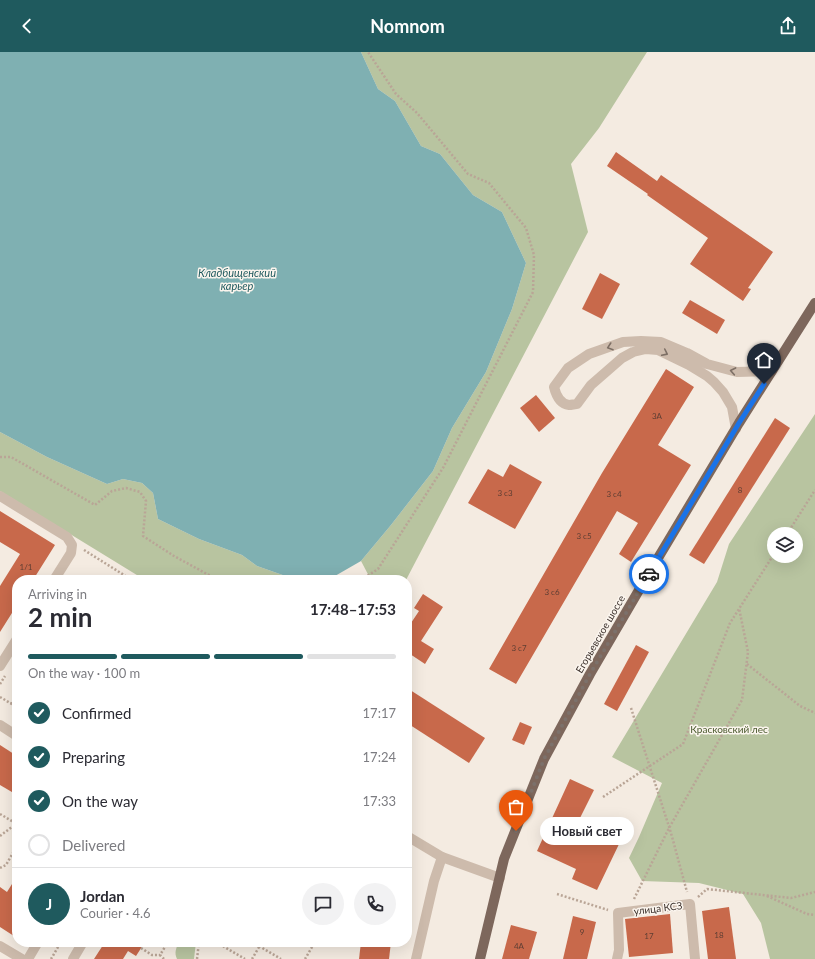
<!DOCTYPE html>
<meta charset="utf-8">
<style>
body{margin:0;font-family:Lato,sans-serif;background:#f2f2f3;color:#2b2b33;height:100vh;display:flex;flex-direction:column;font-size:15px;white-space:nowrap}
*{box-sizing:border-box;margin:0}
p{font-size:13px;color:#7c7c81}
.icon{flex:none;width:22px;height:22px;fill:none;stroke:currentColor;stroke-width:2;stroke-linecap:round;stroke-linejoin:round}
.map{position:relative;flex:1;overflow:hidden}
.details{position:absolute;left:12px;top:523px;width:400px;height:372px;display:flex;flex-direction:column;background:#fff;border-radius:16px;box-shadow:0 4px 16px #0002}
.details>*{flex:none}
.controls{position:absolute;left:767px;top:475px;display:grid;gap:8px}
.controls a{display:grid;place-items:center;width:36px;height:36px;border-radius:50%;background:#fff;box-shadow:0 4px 16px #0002;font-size:20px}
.pin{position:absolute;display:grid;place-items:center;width:34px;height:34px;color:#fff;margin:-41px -17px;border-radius:50% 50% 50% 0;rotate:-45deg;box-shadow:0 0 4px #0007}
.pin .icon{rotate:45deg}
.courier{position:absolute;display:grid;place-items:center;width:40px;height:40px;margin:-20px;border:3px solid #1a73e8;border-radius:50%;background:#fff;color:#222;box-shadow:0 1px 5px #0007}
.bubble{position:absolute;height:28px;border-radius:14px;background:#fff;box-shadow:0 4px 16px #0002;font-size:13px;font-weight:700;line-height:28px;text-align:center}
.overview em{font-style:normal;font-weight:700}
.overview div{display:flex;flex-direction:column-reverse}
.overview{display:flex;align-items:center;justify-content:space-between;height:68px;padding:0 16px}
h1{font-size:26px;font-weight:700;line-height:30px}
.bar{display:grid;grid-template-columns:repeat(4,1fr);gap:6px 4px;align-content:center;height:48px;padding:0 16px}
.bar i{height:5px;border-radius:3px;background:#e1e1e2}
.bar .on{background:#1f5a5e}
.bar p{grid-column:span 4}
.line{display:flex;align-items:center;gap:10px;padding:0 16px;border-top:1px solid #e1e1e2}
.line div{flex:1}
.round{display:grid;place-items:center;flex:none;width:42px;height:42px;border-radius:21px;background:#f2f2f3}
ol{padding:0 16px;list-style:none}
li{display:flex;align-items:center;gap:12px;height:44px}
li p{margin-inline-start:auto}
li .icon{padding:4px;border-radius:50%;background:#1f5a5e;color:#fff;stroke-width:4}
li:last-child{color:#7c7c81}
li i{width:22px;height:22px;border:2px solid #e1e1e2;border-radius:50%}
header{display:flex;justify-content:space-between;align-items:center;height:52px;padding:0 16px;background:#1f5a5e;color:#fff;font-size:18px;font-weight:700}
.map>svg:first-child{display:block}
</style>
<header><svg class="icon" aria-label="back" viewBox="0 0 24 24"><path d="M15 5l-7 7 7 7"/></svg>Nomnom<svg class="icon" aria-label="share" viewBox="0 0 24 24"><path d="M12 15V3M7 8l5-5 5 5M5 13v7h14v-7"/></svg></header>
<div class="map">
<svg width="815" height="907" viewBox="0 0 815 907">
<rect width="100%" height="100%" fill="#f4ebe1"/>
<g fill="#b8c4a0" fill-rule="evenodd">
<polygon points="361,0 647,0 599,76 571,112 588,180 406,528 371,528 361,509 391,473 433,419 452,376 486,320 512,257 526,211 502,160 473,143 440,102 421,94 395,49 378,37"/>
<path d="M 815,362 L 815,907 L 770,907 L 761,871 L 743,842 L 699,831 L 642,829 L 629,806 L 639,785 L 662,731 L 612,705 L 717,530 L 729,492 ZM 774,482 L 796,482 L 796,504 L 774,504 Z"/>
<polygon points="0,380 47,405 107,432 123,427 142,431 153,441 158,467 199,487 242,503 257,514 294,527 294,528 145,528 0,439"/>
<path d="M 179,890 L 196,890 L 194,907 L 177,907 C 174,901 176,896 179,890 Z"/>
</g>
<polygon fill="#7fb0b2" points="0,0 361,0 378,37 395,49 421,94 440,102 473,143 502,160 526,211 512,257 486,320 452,376 433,419 391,473 361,509 328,528 304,528 294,527 257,514 242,503 199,487 158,467 153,441 142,431 123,427 107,432 47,405 0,380"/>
<g fill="#c8694b">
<polygon points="616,100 657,129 661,123 773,200 748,236 751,237 743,249 690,212 708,186 647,143 648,142 607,114"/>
<polygon points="600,221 620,232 602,267 582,257"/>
<polygon points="690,248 725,268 717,282 682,261"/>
<polygon points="666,317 694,335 658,393 691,413 631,510 619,502 638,471 617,459 516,632 489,617 602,421"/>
<polygon points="536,343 555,366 539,380 520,356"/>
<polygon points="775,366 790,376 704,512 689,503"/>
<polygon points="510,412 542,430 515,477 468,451 488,417 503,425"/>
<polygon points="0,459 55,493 33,528 17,528 17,553 0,580 0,534 20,502 0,490"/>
<polygon points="423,542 443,555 421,589 434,597 425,612 407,600 407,577 419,559 414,556"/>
<polygon points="636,593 649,600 617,659 604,652"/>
<polygon points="407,636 485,686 469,711 407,671"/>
<polygon points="520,670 532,675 524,693 512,688"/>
<polygon points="0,693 17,704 17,743 0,733"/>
<polygon points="570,727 594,738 578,770 620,790 597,838 572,827 576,817 537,799"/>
<polygon points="17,824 17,886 0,875 0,835 7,840"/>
<polygon points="729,855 736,907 708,907 702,859"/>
<polygon points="670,862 673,901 629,905 625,867"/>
<polygon points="573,864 596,870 587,907 563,907"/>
<polygon points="511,873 537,880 529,907 502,907"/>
<polygon points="105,890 145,890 136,904 128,899 123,907 94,907"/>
<polygon points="361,890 391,890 389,907 359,907"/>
</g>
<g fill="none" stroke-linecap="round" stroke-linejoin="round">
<g stroke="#b9a596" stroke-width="2.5" stroke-dasharray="2 2" stroke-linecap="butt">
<polyline points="0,405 11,405 95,453 112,439 126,436 140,440 146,449 143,484 174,504 218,528"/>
<polyline points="787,482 815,438"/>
<polyline points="84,498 132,528"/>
<polyline points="361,528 378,517 443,416 533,240 534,203 526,176 489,131 468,122 417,61 396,42 368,0"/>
<polyline points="747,612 800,654 815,661"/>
<polyline points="0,632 5,624"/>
<polyline points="0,645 17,655"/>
<polyline points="11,652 17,642"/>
<polyline points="631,656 671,781 687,840"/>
<polyline points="603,745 683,692 730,571 774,502"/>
<polyline points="0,762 17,772"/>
<polyline points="0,784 17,771"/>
<polyline points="0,816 6,813 17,794"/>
<polyline points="557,842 608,858"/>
<polyline points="767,844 807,862 815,863"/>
<polyline points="698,845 707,837 791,846 815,840"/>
<polyline points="634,847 669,776 742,648 748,600 739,556"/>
<polyline points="216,890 245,907"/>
<polyline points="259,894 281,907"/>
<polyline points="141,896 152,903 160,903"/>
<polyline points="51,907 61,890"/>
<polyline points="164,907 160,903 168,890"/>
<polyline points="197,907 199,890"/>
<polyline points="252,907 262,890"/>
<polyline points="305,907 315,890"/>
</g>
<g stroke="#cdbbac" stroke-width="10">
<path d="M 736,377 L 732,355 L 723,340 L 714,330 L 707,324 L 689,313 L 658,298 L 646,297 L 633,300 L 622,306 L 591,333 L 577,352 C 574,352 572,353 569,353 C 560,352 556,343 554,335 L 568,316 L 589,302 L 623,290 L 641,289 L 661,290 L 687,301 L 707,312 L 737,320 L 772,319"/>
<polyline points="0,444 67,485 72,493 71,501 54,528"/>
<polyline points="0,614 17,587"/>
<polyline points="0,673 17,684"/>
<polyline points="407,784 442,805 500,826"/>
<polyline points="0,894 22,907"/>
<polyline points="28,907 38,890"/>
<polyline points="73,907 83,890"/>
<polyline points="416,907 434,829 442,805"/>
<polyline points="617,907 619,898 618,861 690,852 695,907"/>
</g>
<polyline stroke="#7d675c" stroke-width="10" points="480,907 504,807 544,707 590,622 649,521 739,371 815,251"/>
</g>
<defs><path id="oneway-chevron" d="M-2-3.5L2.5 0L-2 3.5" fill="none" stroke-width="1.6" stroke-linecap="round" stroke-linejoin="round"/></defs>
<g stroke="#7d6f65">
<use href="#oneway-chevron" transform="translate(610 295) rotate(161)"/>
<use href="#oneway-chevron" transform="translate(665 301) rotate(26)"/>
<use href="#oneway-chevron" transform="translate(733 319) rotate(-169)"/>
</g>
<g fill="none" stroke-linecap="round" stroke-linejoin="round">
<polyline stroke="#7c716b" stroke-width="4" stroke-dasharray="0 7.2" points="516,779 544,707 590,622 649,522"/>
<polyline stroke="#1a73e8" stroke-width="5" points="649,522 739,371 764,332"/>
</g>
<g text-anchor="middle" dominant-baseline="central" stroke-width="3" stroke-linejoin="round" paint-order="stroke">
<g font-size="8" fill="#5e3e33">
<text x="657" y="364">3А</text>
<text x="740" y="438">8</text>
<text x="505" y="441">3 с3</text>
<text x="614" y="442">3 с4</text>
<text x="584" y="484">3 с5</text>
<text x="26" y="515">1/1</text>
<text x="552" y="540">3 с6</text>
<text x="519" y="596">3 с7</text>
<text x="582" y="880">9</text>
<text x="719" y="883">18</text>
<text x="649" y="884">17</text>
<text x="519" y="894">4А</text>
</g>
<g font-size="10" fill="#3b302b" stroke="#fbf5ee">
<text transform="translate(600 582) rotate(-60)">Егорьевское шоссе</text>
<text transform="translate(658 856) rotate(-7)">улица КСЗ</text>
</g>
<g font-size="10" fill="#4a5a2e" stroke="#fbf5ee">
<text x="729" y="677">Красковский лес</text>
</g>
<g font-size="11" font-style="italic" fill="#1f5a5e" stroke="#fbf5ee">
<text x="237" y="220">Кладбищенский<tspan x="237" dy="13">карьер</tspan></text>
</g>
</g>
</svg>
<div class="controls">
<a><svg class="icon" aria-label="layers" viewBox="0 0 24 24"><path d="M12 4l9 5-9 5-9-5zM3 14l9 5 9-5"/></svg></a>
</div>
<div class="pin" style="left:516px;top:779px;background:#ea580c"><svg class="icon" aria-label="bag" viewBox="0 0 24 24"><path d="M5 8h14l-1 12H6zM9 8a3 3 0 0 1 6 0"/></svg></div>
<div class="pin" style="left:764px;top:332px;background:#1f2937"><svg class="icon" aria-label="home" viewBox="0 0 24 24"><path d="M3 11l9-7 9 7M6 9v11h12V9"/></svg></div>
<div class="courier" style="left:649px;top:522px"><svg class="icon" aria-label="car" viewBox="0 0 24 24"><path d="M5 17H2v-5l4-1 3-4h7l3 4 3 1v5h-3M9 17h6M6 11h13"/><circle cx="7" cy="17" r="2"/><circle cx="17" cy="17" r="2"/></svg></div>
<div class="bubble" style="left:540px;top:765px;width:94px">Новый свет</div>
<section class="details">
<div class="overview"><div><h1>2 min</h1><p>Arriving in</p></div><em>17:48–17:53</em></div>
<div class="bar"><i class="on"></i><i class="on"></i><i class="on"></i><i></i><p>On the way · 100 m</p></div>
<ol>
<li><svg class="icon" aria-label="check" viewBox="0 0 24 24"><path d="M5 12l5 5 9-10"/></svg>Confirmed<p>17:17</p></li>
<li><svg class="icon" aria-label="check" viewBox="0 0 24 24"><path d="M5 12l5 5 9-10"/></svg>Preparing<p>17:24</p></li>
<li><svg class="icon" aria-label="check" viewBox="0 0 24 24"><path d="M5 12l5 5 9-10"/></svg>On the way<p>17:33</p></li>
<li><i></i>Delivered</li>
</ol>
<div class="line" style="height:72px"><b class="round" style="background:#1f5a5e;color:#fff">J</b><div><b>Jordan</b><p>Courier · 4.6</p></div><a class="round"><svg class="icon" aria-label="chat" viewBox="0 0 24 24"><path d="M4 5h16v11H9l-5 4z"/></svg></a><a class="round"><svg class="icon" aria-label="phone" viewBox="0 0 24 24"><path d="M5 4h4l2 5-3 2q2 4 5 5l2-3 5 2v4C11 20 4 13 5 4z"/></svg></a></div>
</section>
</div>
